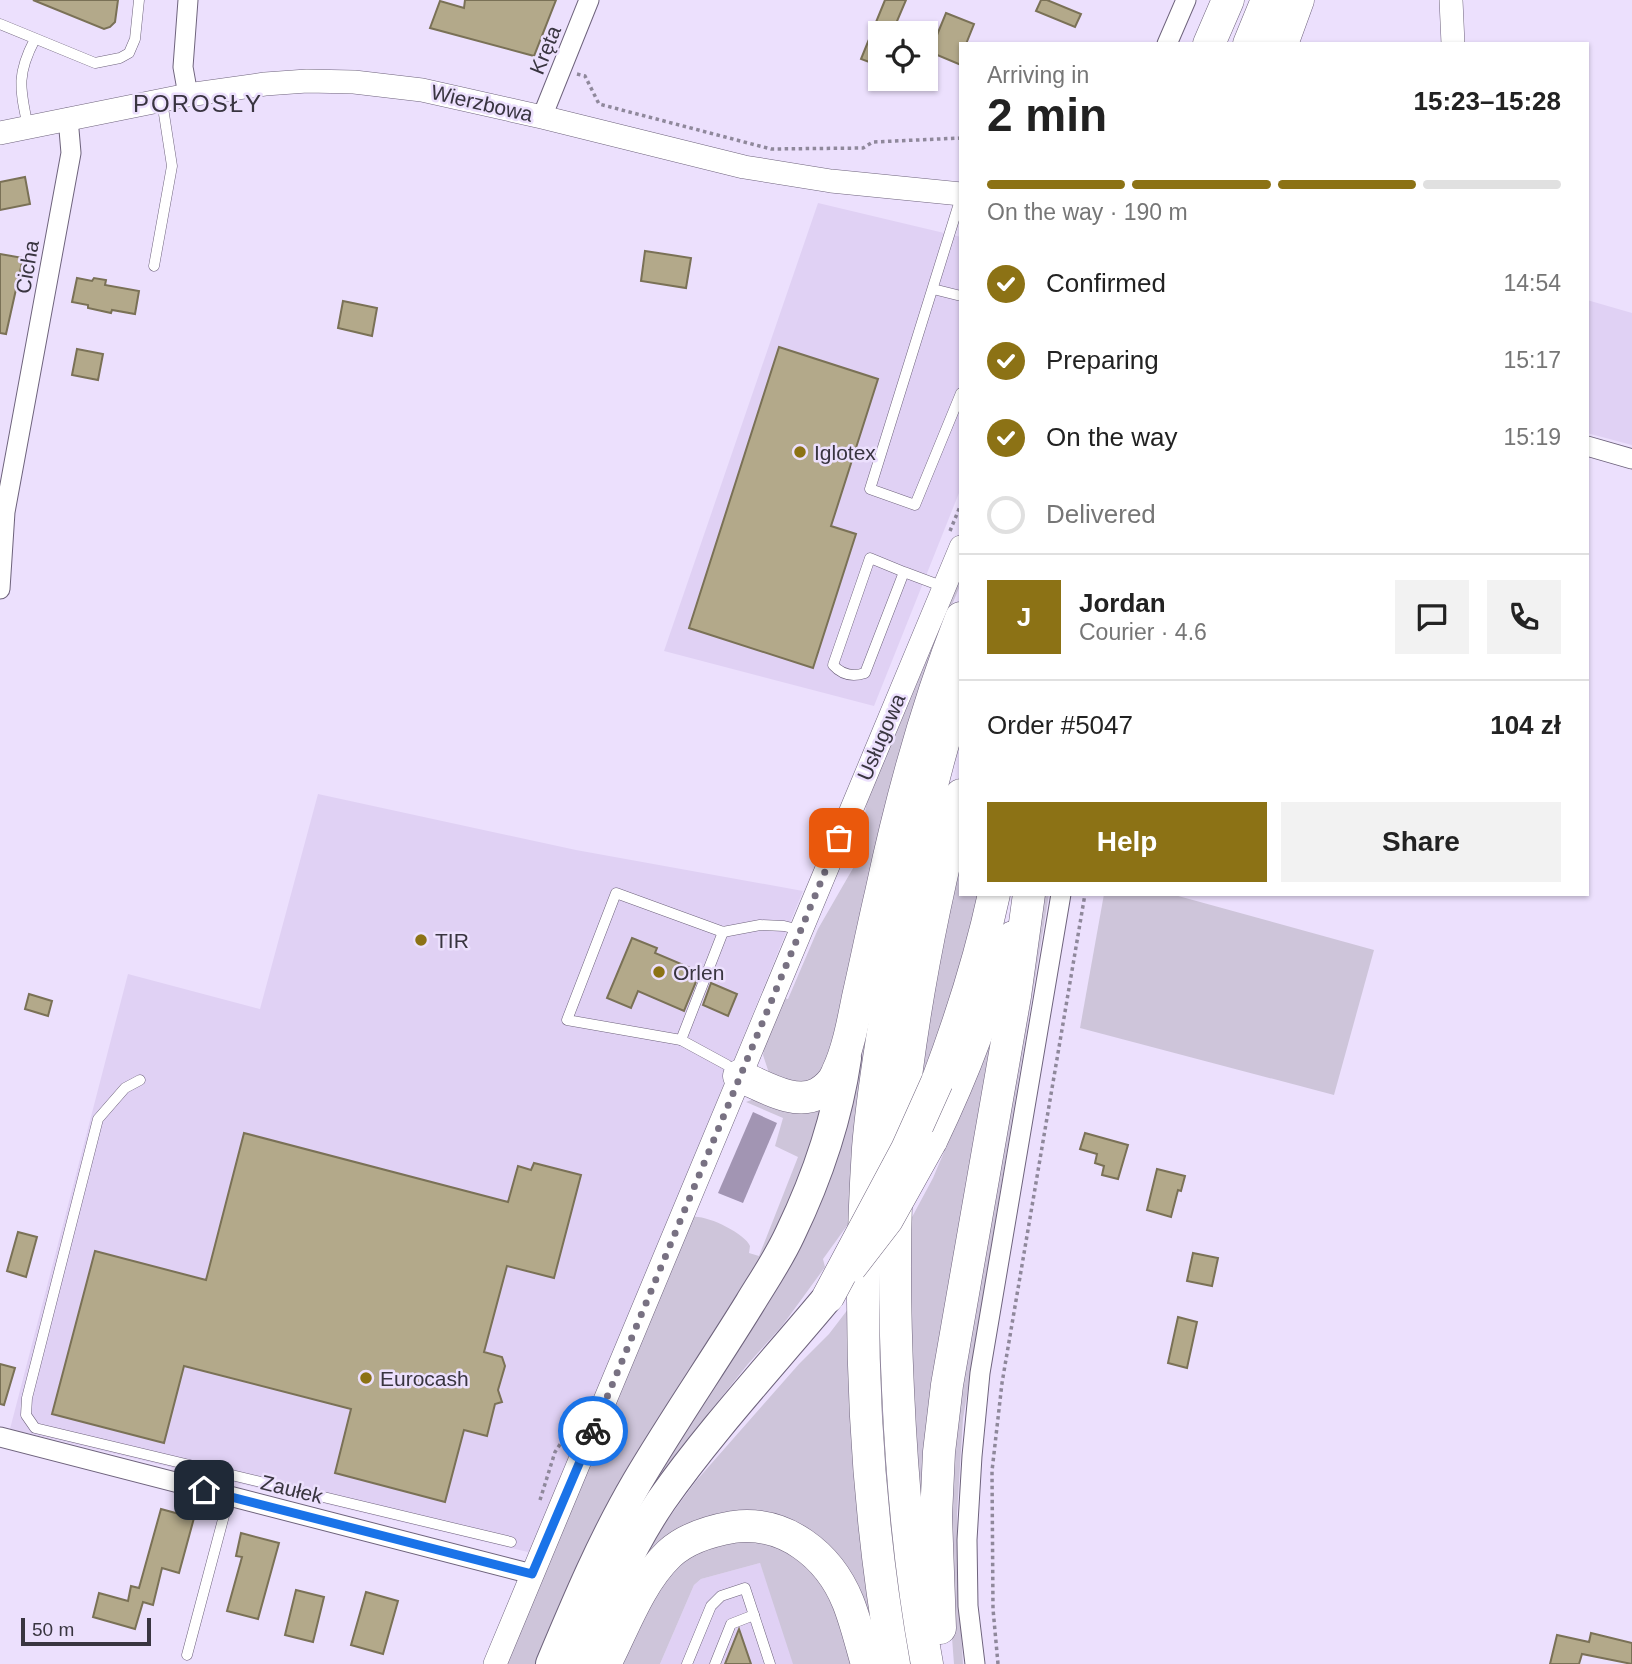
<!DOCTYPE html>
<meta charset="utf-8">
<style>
body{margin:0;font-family:Helvetica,sans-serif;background:#f2f2f2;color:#222;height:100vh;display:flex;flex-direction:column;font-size:26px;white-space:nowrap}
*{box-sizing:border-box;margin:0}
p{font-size:23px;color:#767676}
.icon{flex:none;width:38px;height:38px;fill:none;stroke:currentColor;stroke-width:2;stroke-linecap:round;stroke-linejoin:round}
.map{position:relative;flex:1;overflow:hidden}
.sheet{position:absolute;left:959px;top:42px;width:630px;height:854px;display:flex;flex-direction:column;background:#fff;border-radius:0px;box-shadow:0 2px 5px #0004}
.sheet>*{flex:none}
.controls{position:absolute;left:868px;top:21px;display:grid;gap:14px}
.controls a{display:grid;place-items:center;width:70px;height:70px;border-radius:0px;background:#fff;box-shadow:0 2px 5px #0004;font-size:35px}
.scale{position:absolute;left:21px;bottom:18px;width:130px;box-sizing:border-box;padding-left:7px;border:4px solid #393540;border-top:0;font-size:19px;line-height:24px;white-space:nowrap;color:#393540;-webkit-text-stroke:5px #ece0fd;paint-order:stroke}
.pin{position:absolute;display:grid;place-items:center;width:60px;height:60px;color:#fff;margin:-30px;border-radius:14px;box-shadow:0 4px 10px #0006}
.courier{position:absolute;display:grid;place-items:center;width:70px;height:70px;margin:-35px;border:5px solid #1a73e8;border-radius:50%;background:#fff;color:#222;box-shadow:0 2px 9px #0007}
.headline em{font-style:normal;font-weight:800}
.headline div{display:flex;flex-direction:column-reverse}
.headline{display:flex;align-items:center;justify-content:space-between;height:119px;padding:0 28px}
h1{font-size:46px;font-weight:800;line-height:52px}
.bar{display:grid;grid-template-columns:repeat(4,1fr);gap:10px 7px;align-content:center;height:84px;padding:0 28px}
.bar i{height:9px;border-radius:5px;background:#e0e0e0}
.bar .current{background:#8c7215}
.bar p{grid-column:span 4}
.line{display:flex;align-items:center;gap:18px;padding:0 28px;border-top:2px solid #e0e0e0}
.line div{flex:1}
.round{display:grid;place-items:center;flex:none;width:74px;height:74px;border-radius:0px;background:#f2f2f2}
ol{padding:0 28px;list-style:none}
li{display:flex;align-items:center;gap:21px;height:77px}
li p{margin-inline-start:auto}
li .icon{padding:7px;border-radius:50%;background:#8c7215;color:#fff;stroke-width:4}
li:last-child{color:#767676}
li i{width:38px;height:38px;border:4px solid #e0e0e0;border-radius:50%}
.action{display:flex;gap:14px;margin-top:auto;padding:14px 28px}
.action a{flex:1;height:80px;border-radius:0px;background:#8c7215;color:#fff;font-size:28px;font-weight:800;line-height:80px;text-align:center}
.action a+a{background:#f2f2f2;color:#222}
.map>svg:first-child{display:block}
</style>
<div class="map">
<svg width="1632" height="1664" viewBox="0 0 1632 1664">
<rect width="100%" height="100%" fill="#ece0fd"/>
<g fill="#e0d1f4">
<polygon points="818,203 961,237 961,488 874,706 664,651"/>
<polygon points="1587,300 1632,313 1632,445 1587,433"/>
<polygon points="318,794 576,850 803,891 532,1553 10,1429 128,974 260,1009"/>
<polygon points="760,1563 796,1664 660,1664 694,1585 701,1579"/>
</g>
<g fill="#cec5da">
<polygon points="961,573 961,583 940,634 832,1065 800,1087 769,1073 763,1055 767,1037 783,998 788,999 818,929 856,863 859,864 864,851 860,849 864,839 859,837 863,826 868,794"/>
<polygon points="903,838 854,1216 823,1259 825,1267 782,1326 748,1364 688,1439 623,1536 614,1546 762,1307"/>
<polygon points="961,844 961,894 982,894 977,919 919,1089 928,1008"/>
<polygon points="1041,894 1049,894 963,1419 957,1514 958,1581 963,1664 954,1664 948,1585 957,1386"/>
<polygon points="1104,894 1171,894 1374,950 1334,1095 1080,1028"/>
<polygon points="997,1027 928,1578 909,1379 911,1219 933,1178"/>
<path d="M 759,1097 L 828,1101 L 818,1140 L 764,1259 L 538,1664 L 505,1664 L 692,1217 C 705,1214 745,1233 750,1246 L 749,1253 L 759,1256 L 798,1157 L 775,1146 L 783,1118 L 746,1102 Z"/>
<polygon points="852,1304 883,1664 861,1597 728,1516 607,1631 648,1546 696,1481 799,1364 829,1334"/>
<polygon points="746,1533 819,1566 859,1664 793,1664 760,1563 701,1579 694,1585 660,1664 612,1664 662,1577 694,1551"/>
</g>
<polygon fill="#a295b3" points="753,1112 777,1123 743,1203 718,1193"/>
<g fill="#b3a98a" stroke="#7a7156" stroke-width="2">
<polygon points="33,0 118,0 115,22 110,27 104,29"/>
<polygon points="465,0 556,0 534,56 430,28 440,1 464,8"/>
<polygon points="885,0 906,0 892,33 880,33 880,66 861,59"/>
<polygon points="1041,0 1047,0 1081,14 1075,27 1036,11"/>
<polygon points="946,13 974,24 966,44 961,44 961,65 930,52"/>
<polygon points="25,177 30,204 0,210 0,182"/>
<polygon points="645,251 691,258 686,288 641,281"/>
<polygon points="0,254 23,258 6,334 0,333"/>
<polygon points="77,278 92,281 94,278 106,280 105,285 139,291 135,314 112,310 111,313 88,308 88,305 72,302"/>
<polygon points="343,301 377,308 372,336 338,328"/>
<polygon points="779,347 878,379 831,526 856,534 813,668 689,628"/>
<polygon points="77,349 103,354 98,380 72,375"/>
<polygon points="632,938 657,948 655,953 700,972 684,1011 638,991 631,1008 607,998"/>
<polygon points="711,983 737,994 728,1016 703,1005"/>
<polygon points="29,994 52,1001 48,1016 25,1009"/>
<polygon points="244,1133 508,1202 518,1166 531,1170 534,1163 581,1175 554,1278 507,1266 484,1352 502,1357 505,1366 498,1390 502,1402 495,1404 487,1436 464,1430 445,1502 335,1473 351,1409 184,1366 164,1443 52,1414 95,1251 206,1280"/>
<polygon points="1085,1133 1128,1145 1118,1179 1102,1175 1104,1166 1095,1163 1097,1154 1080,1149"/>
<polygon points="1157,1169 1185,1176 1181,1191 1178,1190 1171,1217 1147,1210"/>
<polygon points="18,1232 37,1237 26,1277 7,1271"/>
<polygon points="1193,1253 1218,1258 1212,1286 1187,1281"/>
<polygon points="1178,1317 1197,1322 1187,1368 1168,1363"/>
<polygon points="0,1364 15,1368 4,1405 0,1404"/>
<polygon points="161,1509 194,1518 179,1573 162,1568 153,1605 143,1602 135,1629 93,1617 99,1593 128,1601 131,1586 139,1588"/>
<polygon points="241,1533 279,1543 258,1619 227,1611 242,1557 236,1556"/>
<polygon points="296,1590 324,1597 313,1642 285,1635"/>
<polygon points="366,1592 398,1601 383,1654 351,1645"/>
<polygon points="739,1629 751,1664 725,1664"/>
<polygon points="1591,1633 1632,1643 1632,1664 1582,1654 1579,1664 1550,1664 1557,1635 1589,1642"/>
</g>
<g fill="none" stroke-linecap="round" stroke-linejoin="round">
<g stroke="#6e637c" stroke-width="11">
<g id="service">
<polyline points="0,24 95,63 120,58 129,53 135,39 139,0"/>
<path d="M 28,127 C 20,89 16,75 35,39"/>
<polyline points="961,197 870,489 915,505 961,393"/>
<polyline points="154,266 172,166 162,101"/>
<polyline points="933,289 961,296"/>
<path d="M 904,572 L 870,558 L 833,665 C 842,675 853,677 865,673 L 904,572 L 944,587"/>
<polyline points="681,1040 723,932"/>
<polyline points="737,1074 727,1065 681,1040 567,1020 616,893 723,932 760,925 784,926 800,930"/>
<polyline points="140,1080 125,1088 98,1119 27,1398 26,1415 35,1428 511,1542"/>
<polyline points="187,1655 229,1497"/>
<polyline points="687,1664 711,1606 721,1596 745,1588 770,1664"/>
<polyline points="715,1664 731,1624 754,1615"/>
</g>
</g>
<g stroke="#6e637c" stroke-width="21">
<g id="minor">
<polyline points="1167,44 1186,0"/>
<polyline points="188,95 183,67 188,0"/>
<polyline points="542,117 589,0"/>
<polyline points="1587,446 1632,459"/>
<polyline points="0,589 5,512 71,153 68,118"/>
<polyline points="0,1437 532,1574"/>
<polyline points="975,1664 968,1606 967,1540 972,1456 980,1373 1061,894"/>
</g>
</g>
<g stroke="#6e637c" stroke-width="24">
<g id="tertiary">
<polyline points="1451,0 1453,44"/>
<polyline points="0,133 188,95 265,84 307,81 354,82 422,90 542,117 744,167 831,181 961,194"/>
<path d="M 935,1143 C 968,1074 994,1008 1011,933"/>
<polyline points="495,1664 961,547"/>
</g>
</g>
<g stroke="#6e637c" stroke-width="32">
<g id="primary">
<path d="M 551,1664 C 577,1602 603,1540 637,1482 C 673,1421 713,1363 750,1303 C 764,1280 779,1258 790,1234 C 817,1178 837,1120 846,1058"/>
<path d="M 581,1664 C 604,1608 627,1551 661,1501 C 710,1431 773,1363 828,1297"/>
</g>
</g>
<g stroke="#6e637c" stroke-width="33">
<g id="trunk">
<polyline points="1209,44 1228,0"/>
<polyline points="1249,44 1267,0"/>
<polyline points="1282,44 1298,0"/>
<path d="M 739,1076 C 762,1085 795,1107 819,1093 C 827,1088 834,1081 837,1073 C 848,1050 853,1022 858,997 C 866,962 873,927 881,893 C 901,799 926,707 961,618"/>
<path d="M 937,1082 C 960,1021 980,959 994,894"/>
<polyline points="940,1628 936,1516 939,1452 947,1385 1015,996 1029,894"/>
<path d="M 605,1664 C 624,1627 639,1583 669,1554 C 686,1538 710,1531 733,1527 C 785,1520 829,1555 848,1602 C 856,1622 861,1644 867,1664"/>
<path d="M 894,1664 C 864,1495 857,1320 868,1148 C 872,1099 880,1050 888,1002 C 905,893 928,787 961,683"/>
<path d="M 927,1664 C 910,1573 902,1482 898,1390 C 894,1303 893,1216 900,1129 C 911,1017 933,904 961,795"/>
</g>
</g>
<g stroke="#8f889b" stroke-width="3.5" stroke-dasharray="3.5 3.5" stroke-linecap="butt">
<polyline points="577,74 585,76 599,104 771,149 863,148 873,142 961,138"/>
<polyline points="950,531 961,504"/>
<polyline points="540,1500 555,1452 569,1431"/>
<polyline points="998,1664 993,1609 992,1471 1002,1383 1085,894"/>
</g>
<use href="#service" stroke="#fff" stroke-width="10"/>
<use href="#minor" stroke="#fff" stroke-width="19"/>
<use href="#tertiary" stroke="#fff" stroke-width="23"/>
<use href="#primary" stroke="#fff" stroke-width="30"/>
<use href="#trunk" stroke="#fff" stroke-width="32"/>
<g stroke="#6e637c" stroke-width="24" stroke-linecap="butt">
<polyline id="tertiary-bridge" points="854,1270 891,1222 935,1143"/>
</g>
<g stroke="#6e637c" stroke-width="33" stroke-linecap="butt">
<polyline id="trunk-bridge" points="828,1297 907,1149 937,1082"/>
</g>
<use href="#tertiary-bridge" stroke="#fff" stroke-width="23"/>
<use href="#trunk-bridge" stroke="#fff" stroke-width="32"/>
</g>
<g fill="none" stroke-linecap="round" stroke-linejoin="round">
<polyline stroke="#787182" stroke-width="7" stroke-dasharray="0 12.6" points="593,1431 839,838"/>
<polyline stroke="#1a73e8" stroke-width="9" points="204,1490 532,1574 593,1431"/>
</g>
<g fill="#8c7215" stroke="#ece0fd" stroke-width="2.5">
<circle cx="800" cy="452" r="7"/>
<circle cx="421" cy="940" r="7"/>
<circle cx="659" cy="972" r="7"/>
<circle cx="366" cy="1378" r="7"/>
</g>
<g text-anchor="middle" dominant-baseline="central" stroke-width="5" stroke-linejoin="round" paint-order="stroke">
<g font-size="21" fill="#393540" stroke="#ece0fd">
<text transform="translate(545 50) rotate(-68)">Kręta</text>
<text transform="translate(482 103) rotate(13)">Wierzbowa</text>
<text transform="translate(27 267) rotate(-80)">Cicha</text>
<text transform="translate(881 737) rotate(-67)">Usługowa</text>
<text transform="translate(292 1489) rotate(14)">Zaułek</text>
</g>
<g font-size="21" fill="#393540" stroke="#ece0fd" text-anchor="start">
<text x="814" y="452">Iglotex</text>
<text x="435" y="940">TIR</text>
<text x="673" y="972">Orlen</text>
<text x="380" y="1378">Eurocash</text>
</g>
<g font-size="24" letter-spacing="2" fill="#393540" stroke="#ece0fd">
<text x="198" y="103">POROSŁY</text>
</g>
</g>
</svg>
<div class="controls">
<a><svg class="icon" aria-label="locate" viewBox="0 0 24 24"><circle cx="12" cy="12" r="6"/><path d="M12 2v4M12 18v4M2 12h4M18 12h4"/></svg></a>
</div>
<div class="scale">50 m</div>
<div class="pin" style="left:839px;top:838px;background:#ea580c"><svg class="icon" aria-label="bag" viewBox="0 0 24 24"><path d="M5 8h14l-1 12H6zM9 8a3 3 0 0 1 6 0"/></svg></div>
<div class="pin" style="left:204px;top:1490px;background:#1f2937"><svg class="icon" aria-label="home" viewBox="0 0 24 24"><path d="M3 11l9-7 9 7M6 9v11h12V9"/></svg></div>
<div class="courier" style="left:593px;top:1431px"><svg class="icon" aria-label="bike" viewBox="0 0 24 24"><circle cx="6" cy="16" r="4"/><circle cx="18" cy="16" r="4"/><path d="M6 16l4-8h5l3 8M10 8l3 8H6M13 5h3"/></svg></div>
<section class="sheet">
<div class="headline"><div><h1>2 min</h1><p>Arriving in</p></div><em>15:23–15:28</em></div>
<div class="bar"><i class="current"></i><i class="current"></i><i class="current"></i><i></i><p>On the way · 190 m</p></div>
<ol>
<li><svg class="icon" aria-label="check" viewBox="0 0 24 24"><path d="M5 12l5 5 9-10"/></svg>Confirmed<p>14:54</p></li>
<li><svg class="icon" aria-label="check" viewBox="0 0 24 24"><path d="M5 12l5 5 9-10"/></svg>Preparing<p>15:17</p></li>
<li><svg class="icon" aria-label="check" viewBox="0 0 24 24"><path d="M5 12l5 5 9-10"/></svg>On the way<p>15:19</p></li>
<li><i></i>Delivered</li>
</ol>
<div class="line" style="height:126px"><b class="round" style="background:#8c7215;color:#fff">J</b><div><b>Jordan</b><p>Courier · 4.6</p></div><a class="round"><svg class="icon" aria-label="chat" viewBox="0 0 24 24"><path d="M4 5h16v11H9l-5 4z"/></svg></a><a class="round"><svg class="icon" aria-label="phone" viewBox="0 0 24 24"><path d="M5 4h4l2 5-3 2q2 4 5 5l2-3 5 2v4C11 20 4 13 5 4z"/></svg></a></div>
<div class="line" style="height:91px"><div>Order #5047</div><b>104 zł</b></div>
<div class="action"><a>Help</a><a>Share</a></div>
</section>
</div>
